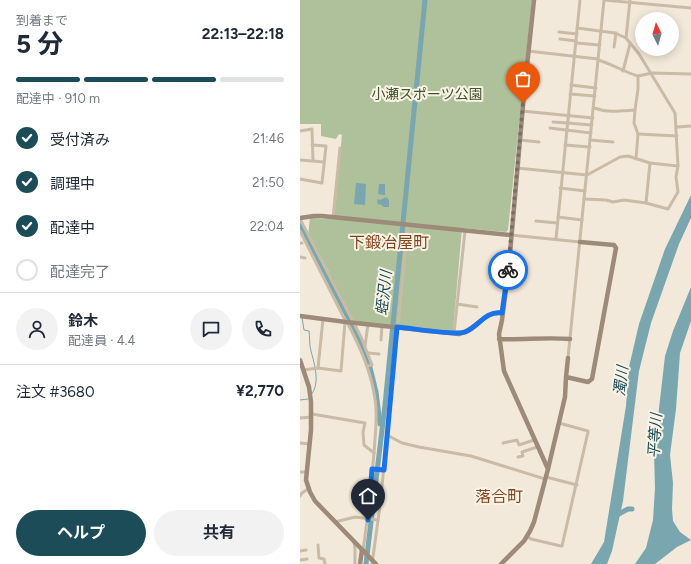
<!DOCTYPE html>
<html lang="ja">
<meta charset="utf-8">
<style>
body{margin:0;font-family:Figtree,"Noto Sans JP",sans-serif;background:#f2f2f3;color:#1f2937;height:100vh;display:flex;flex-direction:column;font-size:15px;white-space:nowrap}
*{box-sizing:border-box;margin:0}
p{font-size:13px;color:#747a83}
.icon{flex:none;width:22px;height:22px;fill:none;stroke:currentColor;stroke-width:2;stroke-linecap:round;stroke-linejoin:round}
.map{position:relative;flex:1;overflow:hidden}
.sheet{display:flex;flex-direction:column;background:#fff;width:300px}
.sheet>*{flex:none}
.needle{width:26px;rotate:355deg}
.buttons{position:absolute;left:335px;top:12px;display:grid;gap:8px}
.buttons a{display:grid;place-items:center;width:44px;height:44px;border-radius:50%;background:#fff;box-shadow:0 2px 10px #0003;font-size:20px}
.pin{position:absolute;display:grid;place-items:center;width:34px;height:34px;color:#fff;margin:-41px -17px;border-radius:50% 50% 50% 0;rotate:-45deg;box-shadow:0 0 4px #0007}
.pin .icon{rotate:45deg}
.courier{position:absolute;display:grid;place-items:center;width:40px;height:40px;margin:-20px;border:3px solid #1a73e8;border-radius:50%;background:#fff;color:#222;box-shadow:0 1px 5px #0007}
.headline em{font-style:normal;font-weight:700}
.headline div{display:flex;flex-direction:column-reverse}
.headline{display:flex;align-items:center;justify-content:space-between;height:68px;padding:0 16px}
h1{font-size:26px;font-weight:700;line-height:30px}
.bar{display:grid;grid-template-columns:repeat(4,1fr);gap:6px 4px;align-content:center;height:48px;padding:0 16px}
.bar i{height:5px;border-radius:3px;background:#e0e1e3}
.bar .selected{background:#1c4c57}
.bar p{grid-column:span 4}
.line{display:flex;align-items:center;gap:10px;padding:0 16px;border-top:1px solid #e0e1e3}
.line div{flex:1}
.round{display:grid;place-items:center;flex:none;width:42px;height:42px;border-radius:21px;background:#f2f2f3}
ol{padding:0 16px;list-style:none}
li{display:flex;align-items:center;gap:12px;height:44px}
li p{margin-inline-start:auto}
li .icon{padding:4px;border-radius:50%;background:#1c4c57;color:#fff;stroke-width:4}
li:last-child{color:#747a83}
li i{width:22px;height:22px;border:2px solid #e0e1e3;border-radius:50%}
.action{display:flex;gap:8px;margin-top:auto;padding:8px 16px}
.action a{flex:1;height:46px;border-radius:24px;background:#1c4c57;color:#fff;font-size:16px;font-weight:700;line-height:46px;text-align:center}
.action a+a{background:#f2f2f3;color:#1f2937}
main{display:flex;flex:1;min-height:0}
.map>svg:first-child{display:block}
</style>
<main>
<section class="sheet">
<div class="headline"><div><h1>5 分</h1><p>到着まで</p></div><em>22:13–22:18</em></div>
<div class="bar"><i class="selected"></i><i class="selected"></i><i class="selected"></i><i></i><p>配達中 · 910 m</p></div>
<ol>
<li><svg class="icon" aria-label="check" viewBox="0 0 24 24"><path d="M5 12l5 5 9-10"/></svg>受付済み<p>21:46</p></li>
<li><svg class="icon" aria-label="check" viewBox="0 0 24 24"><path d="M5 12l5 5 9-10"/></svg>調理中<p>21:50</p></li>
<li><svg class="icon" aria-label="check" viewBox="0 0 24 24"><path d="M5 12l5 5 9-10"/></svg>配達中<p>22:04</p></li>
<li><i></i>配達完了</li>
</ol>
<div class="line" style="height:72px"><a class="round"><svg class="icon" aria-label="person" viewBox="0 0 24 24"><circle cx="12" cy="8" r="4"/><path d="M4 21q1-7 8-7t8 7"/></svg></a><div><b>鈴木</b><p>配達員 · 4.4</p></div><a class="round"><svg class="icon" aria-label="chat" viewBox="0 0 24 24"><path d="M4 5h16v11H9l-5 4z"/></svg></a><a class="round"><svg class="icon" aria-label="phone" viewBox="0 0 24 24"><path d="M5 4h4l2 5-3 2q2 4 5 5l2-3 5 2v4C11 20 4 13 5 4z"/></svg></a></div>
<div class="line" style="height:52px"><div>注文 #3680</div><b>¥2,770</b></div>
<div class="action"><a>ヘルプ</a><a>共有</a></div>
</section>
<div class="map">
<svg width="391" height="564" viewBox="0 0 391 564">
<rect width="100%" height="100%" fill="#f2e9da"/>
<polygon fill="#afc19a" points="0,0 232,0 208,230 206,232 162,228 153,331 53,323 26,266 8,235 10,218 34,219 42,135 39,134 36,139 21,136 21,124 0,124"/>
<g fill="#79a6af">
<polygon points="56,183 66,184 65,205 54,204"/>
<polygon points="79,184 85,184 85,195 78,194"/>
<polygon points="391,195 391,218 379,244 351,323 339,371 323,501 312,551 307,564 291,564 304,542 326,406 329,367 339,324 365,249"/>
<polygon points="86,197 89,200 89,207 84,207 80,204 78,205 77,199 80,200"/>
<polygon points="391,287 391,321 380,353 376,409 370,455 373,483 372,509 373,521 380,532 391,540 377,547 355,564 335,564 346,548 353,520 355,488 354,452 365,356 373,331"/>
</g>
<g fill="none" stroke-linecap="round" stroke-linejoin="round">
<g stroke="#79a6af" stroke-width="1">
<path d="M 2,317 L 4,330 L 9,331 C 10,337 9,345 11,351 C 14,363 21,383 11,395"/>
<polyline points="0,400 8,399"/>
</g>
<g stroke="#79a6af" stroke-width="5">
<polyline points="0,225 51,323 69,363 76,392 80,424"/>
<polyline points="315,516 328,509 332,509"/>
<polyline points="66,564 85,405 125,0"/>
</g>
<g stroke="#cabba6" stroke-width="3">
<polyline points="304,0 391,8"/>
<polyline points="259,32 277,34"/>
<polyline points="326,38 330,0"/>
<polyline points="260,39 276,41"/>
<polyline points="276,43 300,45"/>
<polyline points="314,47 316,33"/>
<polyline points="228,51 298,59"/>
<path d="M 298,60 C 312,64 324,72 338,76"/>
<polyline points="323,71 330,44"/>
<polyline points="271,85 296,88"/>
<polyline points="270,94 295,96"/>
<path d="M 294,108 C 308,113 320,111 335,110"/>
<polyline points="222,111 293,118"/>
<polyline points="253,122 267,123"/>
<polyline points="267,123 292,125"/>
<polyline points="377,127 391,126"/>
<polyline points="250,128 266,130"/>
<polyline points="266,130 291,133"/>
<polyline points="0,131 12,129 13,161"/>
<polyline points="338,134 377,136"/>
<polyline points="220,140 239,142"/>
<polyline points="290,140 313,142"/>
<polyline points="265,145 290,147"/>
<polyline points="336,159 338,134 334,123 335,110 338,89 338,76 352,73 391,74"/>
<polyline points="0,160 24,162"/>
<polyline points="217,168 287,175 320,157 328,156 350,163 378,166 375,113 339,54 326,38 315,33 277,28"/>
<polyline points="0,179 22,183 26,146 12,145"/>
<polyline points="260,188 285,191"/>
<polyline points="284,199 306,200 313,202 324,200 346,203 368,209 378,192 376,177 378,166"/>
<polyline points="346,203 350,163"/>
<polyline points="258,217 282,220"/>
<polyline points="33,218 40,148"/>
<polyline points="0,219 61,337 72,365 67,366"/>
<polyline points="236,221 257,223"/>
<polyline points="0,231 46,322"/>
<polyline points="211,235 280,242"/>
<polyline points="256,239 280,0"/>
<polyline points="0,243 2,243"/>
<polyline points="0,257 5,258"/>
<polyline points="157,304 177,307"/>
<path d="M 47,322 C 60,347 71,371 75,399 C 78,417 75,435 74,453 C 71,486 68,518 63,550"/>
<polyline points="154,333 165,231"/>
<polyline points="81,340 82,325"/>
<polyline points="65,346 68,324"/>
<polyline points="68,353 79,354"/>
<polyline points="268,358 304,0"/>
<polyline points="18,368 23,319"/>
<polyline points="3,370 18,368 41,371 45,322"/>
<polyline points="12,414 65,423 63,432 64,445 74,453"/>
<polyline points="0,418 12,417"/>
<polyline points="87,435 102,443 119,447 171,456 245,479"/>
<polyline points="0,443 9,444"/>
<polyline points="203,443 217,440 219,445 234,440"/>
<polyline points="218,457 223,456 222,452 237,447"/>
<polyline points="73,469 84,470"/>
<polyline points="0,472 6,472"/>
<polyline points="246,477 277,485"/>
<polyline points="0,496 2,493 8,489"/>
<polyline points="35,522 55,517 78,520"/>
<polyline points="227,536 231,539 261,546 262,546 288,432 288,431 259,423"/>
<polyline points="54,542 55,549 55,564"/>
<polyline points="18,545 19,558 24,559 25,564"/>
<polyline points="0,551 6,550"/>
<polyline points="0,560 7,559"/>
<polyline points="72,564 80,506 108,225"/>
</g>
<g stroke="#9d8a78" stroke-width="4.5">
<polyline points="0,218 14,216 22,216 211,235"/>
<path d="M 0,316 L 46,322 L 159,334 C 175,331 185,310 202,313"/>
<path d="M 199,339 C 223,340 246,337 270,339"/>
<polyline points="0,360 9,387 11,402 11,430 6,480 10,492 15,501 76,564"/>
<polyline points="266,377 268,358"/>
<polyline points="248,469 265,397 266,377 288,382 292,379 316,248 314,245 280,242"/>
<polyline points="60,564 62,550"/>
<polyline points="201,564 224,541 230,531 234,522 248,469 204,371 199,334 202,320 209,265 224,94 234,0"/>
</g>
</g>
<g fill="none" stroke-linecap="round" stroke-linejoin="round">
<polyline stroke="#786f66" stroke-width="4" stroke-dasharray="0 7.2" points="208,270 223,103"/>
<path stroke="#1a73e8" stroke-width="5" d="M 68,520 L 72,469 L 84,470 L 97,327 C 111,328 155,336 165,332 C 178,328 185,310 202,313 L 208,270"/>
</g>
<g text-anchor="middle" dominant-baseline="central" stroke-width="4" stroke-linejoin="round" paint-order="stroke">
<g font-size="14" fill="#40542b" stroke="#f9f3e6">
<text x="127" y="94">小瀬スポーツ公園</text>
</g>
<g font-size="15" font-style="italic" fill="#1c4c57" stroke="#f9f3e6">
<text transform="translate(84 293) rotate(-84)">蛭沢川</text>
<text transform="translate(321 381) rotate(-83)">濁川</text>
<text transform="translate(355 436) rotate(-86)">平等川</text>
</g>
<g font-size="16" fill="#854420" stroke="#f9f3e6">
<text x="89" y="242">下鍛冶屋町</text>
<text x="199" y="496">落合町</text>
</g>
</g>
</svg>
<div class="buttons">
<a><svg class="needle" viewBox="-14 -14 28 28"><path d="M0-13l5 13h-10z" fill="#e53935"/><path d="M0 13l5-13h-10z" fill="#747a83"/></svg></a>
</div>
<div class="pin" style="left:223px;top:103px;background:#ea580c"><svg class="icon" aria-label="bag" viewBox="0 0 24 24"><path d="M5 8h14l-1 12H6zM9 8a3 3 0 0 1 6 0"/></svg></div>
<div class="pin" style="left:68px;top:520px;background:#1f2937"><svg class="icon" aria-label="home" viewBox="0 0 24 24"><path d="M3 11l9-7 9 7M6 9v11h12V9"/></svg></div>
<div class="courier" style="left:208px;top:270px"><svg class="icon" aria-label="bike" viewBox="0 0 24 24"><circle cx="6" cy="16" r="4"/><circle cx="18" cy="16" r="4"/><path d="M6 16l4-8h5l3 8M10 8l3 8H6M13 5h3"/></svg></div>
</div>
</main>
